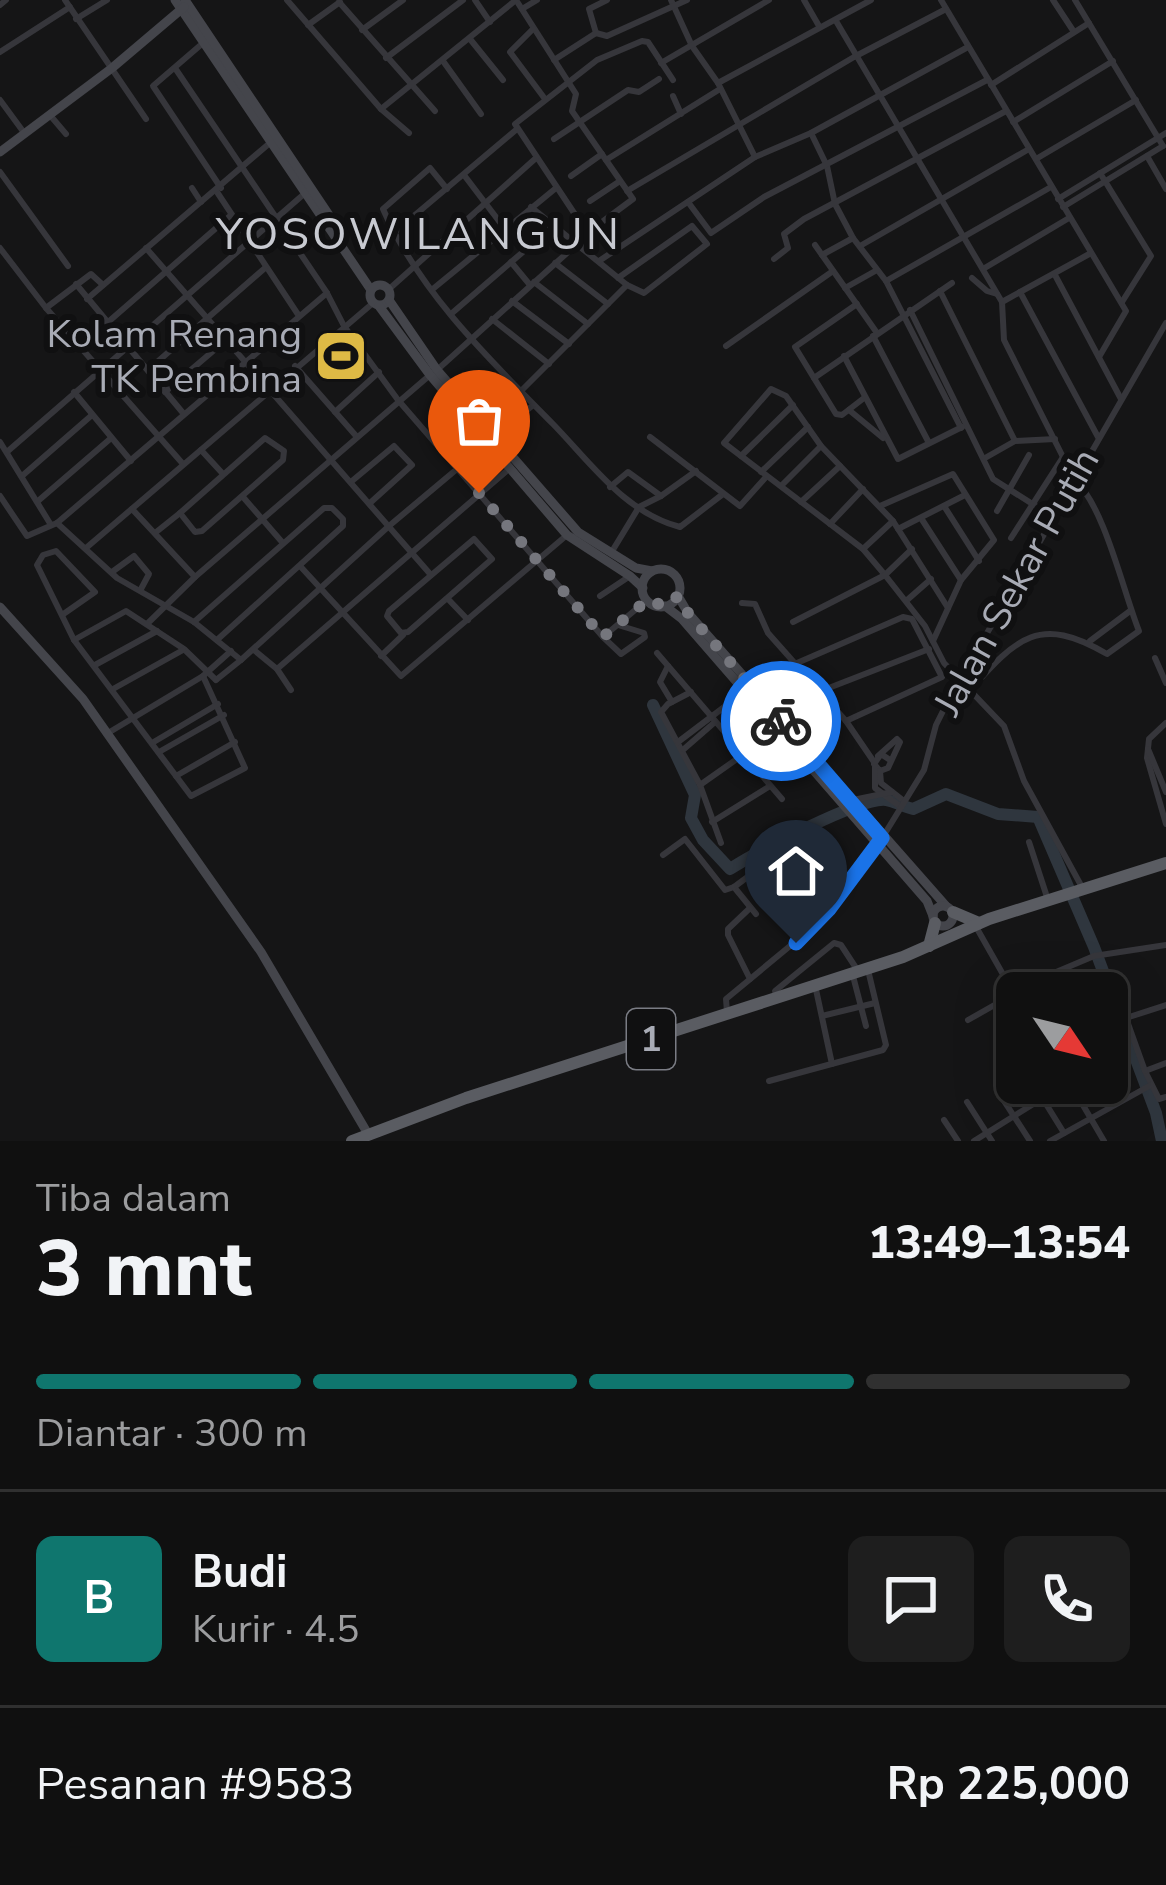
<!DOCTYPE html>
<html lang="id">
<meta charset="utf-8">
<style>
body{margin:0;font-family:"Nunito Sans",sans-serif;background:#1e1e1e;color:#f1f3f6;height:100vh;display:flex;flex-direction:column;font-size:45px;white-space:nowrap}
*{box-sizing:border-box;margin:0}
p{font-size:39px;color:#9c9d9f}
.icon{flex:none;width:66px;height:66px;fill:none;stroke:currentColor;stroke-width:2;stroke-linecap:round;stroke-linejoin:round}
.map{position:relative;height:1141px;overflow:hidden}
.side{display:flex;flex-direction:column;background:#101010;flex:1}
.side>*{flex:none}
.needle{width:78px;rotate:125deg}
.tools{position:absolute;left:996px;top:972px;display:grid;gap:24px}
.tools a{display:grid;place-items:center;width:132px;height:132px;border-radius:18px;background:#101010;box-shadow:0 12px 48px #0002,0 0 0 3px #303030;font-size:60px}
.pin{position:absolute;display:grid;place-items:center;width:102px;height:102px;color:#fff;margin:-123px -51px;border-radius:50% 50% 50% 0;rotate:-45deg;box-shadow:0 0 12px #0007}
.pin .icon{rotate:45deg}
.courier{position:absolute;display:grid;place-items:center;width:120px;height:120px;margin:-60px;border:9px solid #1a73e8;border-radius:50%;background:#fff;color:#222;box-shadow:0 3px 15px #0007}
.head em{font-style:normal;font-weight:800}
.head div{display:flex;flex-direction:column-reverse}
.head{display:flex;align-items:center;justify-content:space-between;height:204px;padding:0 36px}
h1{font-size:78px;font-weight:800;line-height:90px}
.bar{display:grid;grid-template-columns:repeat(4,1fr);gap:18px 12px;align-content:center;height:144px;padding:0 36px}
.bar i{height:15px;border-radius:9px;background:#303030}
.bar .selected{background:#0f766e}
.bar p{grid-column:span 4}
.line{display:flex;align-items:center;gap:30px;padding:0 36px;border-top:3px solid #303030}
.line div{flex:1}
.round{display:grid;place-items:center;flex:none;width:126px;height:126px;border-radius:18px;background:#1e1e1e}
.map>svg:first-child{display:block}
</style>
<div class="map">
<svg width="1166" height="1141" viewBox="0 0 1166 1141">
<rect width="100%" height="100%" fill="#151516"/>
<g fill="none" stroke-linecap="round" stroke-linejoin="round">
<path stroke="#2f363e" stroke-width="12" d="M 653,705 L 695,795 L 691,818 L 703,840 L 730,869 C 755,853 860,797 886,800 C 894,801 904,807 913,809 L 946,794 L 998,814 L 1038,817 L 1094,947 L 1156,1113 L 1162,1141"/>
<g stroke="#36363b" stroke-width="6">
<polyline points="65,0 146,119"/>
<polyline points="287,0 381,109 409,133"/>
<polyline points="475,0 490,22"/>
<polyline points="516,0 576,94 572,111 633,199 602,222"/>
<polyline points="671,0 692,46 718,83 755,157"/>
<polyline points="804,0 819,26"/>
<polyline points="941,0 1126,311 1099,357"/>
<polyline points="1053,0 1074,32"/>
<polyline points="1075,0 1163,146"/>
<polyline points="339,2 435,111"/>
<polyline points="0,5 6,0"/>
<polyline points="522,9 537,0"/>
<polyline points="76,19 107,0"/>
<polyline points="836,21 1002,302 1004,340 1063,457 1080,470"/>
<polyline points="308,25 340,2"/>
<polyline points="533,29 510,52 545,99"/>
<polyline points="362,30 403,0"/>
<polyline points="596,33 589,9 607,0"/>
<polyline points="470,39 503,80"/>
<polyline points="203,43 153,86 221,188"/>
<polyline points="0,52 70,7"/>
<polyline points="386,58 463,0"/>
<polyline points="554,60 596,33 607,36 687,0"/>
<polyline points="443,61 481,114"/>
<polyline points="661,63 769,0"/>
<polyline points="175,68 327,293 344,326 398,400 603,637 647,600"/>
<polyline points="718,83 871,0"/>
<polyline points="991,85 1089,23"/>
<polyline points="673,96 681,114"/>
<polyline points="0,100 25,134"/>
<polyline points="381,109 516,0"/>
<polyline points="49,114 66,134"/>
<polyline points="1013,122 1113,61"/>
<polyline points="811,133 827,166 835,204 853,238 886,281 961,428"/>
<polyline points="554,139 628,90 639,92 659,79"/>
<polyline points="1147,156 1166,189"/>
<polyline points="1036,159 1136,100"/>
<polyline points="606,160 720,89"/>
<polyline points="0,172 68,266"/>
<polyline points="1100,173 1151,256 1122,302"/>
<polyline points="464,175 505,229"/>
<polyline points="571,176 602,154"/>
<polyline points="192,188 201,202"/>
<path d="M 447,189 L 430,168 L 383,209 C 420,293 490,360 553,424 C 590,462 625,513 680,527 L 723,494"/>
<polyline points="627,191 854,57 946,9"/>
<polyline points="217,192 299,316"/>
<polyline points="1058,199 1166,133"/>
<polyline points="590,201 620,181"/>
<polyline points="688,202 711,233 764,197 987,80"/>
<polyline points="531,207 627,285 644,293 707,244 692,226 618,278"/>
<polyline points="1063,207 1163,146"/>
<polyline points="396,231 517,129"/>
<polyline points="815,245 877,333"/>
<polyline points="860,246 1029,149"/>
<polyline points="0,248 46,308 183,464"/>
<polyline points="146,248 431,575"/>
<polyline points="583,249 588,234 515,124 597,60 642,41 648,42 673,80"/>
<polyline points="822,255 853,238"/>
<polyline points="774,259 788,248 784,234 804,219 1006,111"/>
<polyline points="599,261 755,157 811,133 968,47"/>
<polyline points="511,262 530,285"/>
<polyline points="555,263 608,304"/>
<polyline points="983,269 1069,218"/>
<polyline points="1055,275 1121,399"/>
<polyline points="972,278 987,291 997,294"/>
<polyline points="886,281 1051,187"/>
<polyline points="534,282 588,324"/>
<polyline points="76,284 183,413"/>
<polyline points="434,288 556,188"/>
<polyline points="845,288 877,270"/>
<polyline points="388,290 536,158"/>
<polyline points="940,291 1015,441"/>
<polyline points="1020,292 1098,437"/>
<polyline points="87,299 271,142"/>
<polyline points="512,301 569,344"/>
<polyline points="1002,302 1091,253"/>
<polyline points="857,304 795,347 836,414 842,415 864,398"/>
<polyline points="46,308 91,274 103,285"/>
<polyline points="910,310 993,479 1053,517"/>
<polyline points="451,314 553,226"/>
<polyline points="492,319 549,364"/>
<polyline points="107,323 230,216"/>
<polyline points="873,336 929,443"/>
<polyline points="726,346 833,271"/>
<polyline points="844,356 898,459 962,427"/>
<polyline points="295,366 357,437"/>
<polyline points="148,370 265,268"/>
<polyline points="437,370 577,244"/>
<polyline points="814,378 952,283"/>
<polyline points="74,392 131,461"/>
<polyline points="165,392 226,340"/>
<polyline points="519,393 627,285"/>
<polyline points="849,410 883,438"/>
<polyline points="335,412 379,372"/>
<polyline points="495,437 532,406"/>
<polyline points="650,437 740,506 766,477"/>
<polygon points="265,438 284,451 283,460 202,531 195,532 180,513"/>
<polyline points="0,442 51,525"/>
<polyline points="201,450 223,474"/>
<polyline points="8,451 304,194"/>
<polyline points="741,456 793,405"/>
<polyline points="985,458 1015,441 1055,439"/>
<polyline points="761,472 808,427"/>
<polyline points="22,476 92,415"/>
<polyline points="352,481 394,446 412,465 370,503"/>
<polyline points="781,486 821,446"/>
<polyline points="610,487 628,472 661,496"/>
<polyline points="0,496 27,536 57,523 327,293"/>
<polyline points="243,497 282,542"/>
<polyline points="38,501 110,439"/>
<polyline points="801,502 840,466"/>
<polyline points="880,506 953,474 994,540 961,580 933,641"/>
<polyline points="944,506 979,561"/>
<polyline points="132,509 195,577"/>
<polyline points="997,511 1029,455"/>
<polyline points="921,518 961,580"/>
<polyline points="57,523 117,578 194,622 241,660 389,526 488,443"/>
<polyline points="830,524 863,489"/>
<polyline points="898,529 965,495"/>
<polyline points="155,533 180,513"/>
<polyline points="1011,538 1063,457"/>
<polygon points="474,539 492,559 408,632 401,633 387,616 389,611"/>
<polyline points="86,548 373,303"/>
<polyline points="863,549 893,521"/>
<polyline points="611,553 639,507 661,496 696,471"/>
<polyline points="300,566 401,676 567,535"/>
<polyline points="112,572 134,556 149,574 141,589"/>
<polyline points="600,596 630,576"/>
<polyline points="448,599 468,620"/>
<polyline points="906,601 931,579"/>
<polyline points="742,603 755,604 768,633 846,721 874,762"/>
<polyline points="948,608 893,521 821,446 786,396 771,389 724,443 863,549 885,575 925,626 944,663 1004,726 1024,781 1083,889"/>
<polyline points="62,615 95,592 56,551 43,555 37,565 74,640 191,796 245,768 203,676"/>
<polyline points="194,622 324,508 332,508 343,519 343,526 218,639"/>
<polyline points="793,622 885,575 912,549"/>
<polyline points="147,624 195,577 430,375"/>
<polyline points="603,637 621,654 645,637 644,633 618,625"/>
<polyline points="74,640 126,611 184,649 216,680"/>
<polyline points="1090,641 1130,611"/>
<polyline points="254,650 277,669 510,468"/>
<polyline points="657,653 782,799"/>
<polyline points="381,656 403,635"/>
<polyline points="1155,658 1166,683"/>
<polyline points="797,663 903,617 912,619 942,677 846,721"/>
<polyline points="95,665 157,631"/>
<polyline points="668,666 660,682 672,702"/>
<polyline points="277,669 291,690"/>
<polyline points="216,680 241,660"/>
<polyline points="113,689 183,650"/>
<path d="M 970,690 C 1017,638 1039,614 1107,654 L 1139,631 C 1123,591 1105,508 1075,480"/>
<polyline points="821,691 929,649"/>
<polyline points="691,692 668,704 661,712 700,785 721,843"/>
<polyline points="1166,723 1149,739 1147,758 1166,824"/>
<polyline points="108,733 203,676 231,651"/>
<polyline points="678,742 744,692"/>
<polyline points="152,743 218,704"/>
<polyline points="684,749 715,722"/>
<polyline points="1148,749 1166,792"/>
<polyline points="159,752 224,715"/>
<polyline points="878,756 897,739 900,742 888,768 880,771 874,764 881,754 890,760"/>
<polyline points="875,767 875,788 901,807"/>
<polyline points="880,771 881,783 904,801"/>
<polyline points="176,776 235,742"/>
<polyline points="700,785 744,754"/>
<polyline points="853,800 892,792"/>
<polyline points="712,822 770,786"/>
<polyline points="884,835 924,770 936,725 949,699 1166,323"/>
<polyline points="1029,842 1047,897"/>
<polyline points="663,855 685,839 725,890 734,887 756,914"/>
<polyline points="761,869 780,896 786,897 830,840"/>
<polyline points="734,887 784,850"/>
<polyline points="750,908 728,929 728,935 750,979"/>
<polyline points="975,925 1017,999"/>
<polyline points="853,976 866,1026"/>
<polyline points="815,985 832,1064"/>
<polyline points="777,997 775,991 834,943 841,945 858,971"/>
<polyline points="727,1012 726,999 813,927 877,846"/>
<polyline points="822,1016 875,1003"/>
<polyline points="968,1020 1042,978 1094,956 1166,945"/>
<polyline points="1107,1061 1119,1057"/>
<polyline points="1166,1063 1145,1071 1159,1099 1166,1097"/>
<polyline points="1145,1071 1126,1018 1166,1005"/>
<polyline points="769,1081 883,1050 886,1045 868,970"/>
<polyline points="1033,1083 1064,1133"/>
<polyline points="1070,1083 1104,1141"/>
<polyline points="999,1093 1030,1141"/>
<polyline points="967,1102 992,1141"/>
<polyline points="944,1120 958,1141"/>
<polyline points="974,1141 1067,1083"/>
<polyline points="1050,1141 1151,1085"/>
</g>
<g stroke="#44454b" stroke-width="9">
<polyline points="175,0 371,290"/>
<polyline points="185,0 333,221"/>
<polyline points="0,152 112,68 184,7"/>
<circle cx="380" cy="295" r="10"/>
<polyline points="389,300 437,370 578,532 636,568 652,571"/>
<polyline points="379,306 430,375 567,535 630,576 643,588"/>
<circle cx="661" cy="588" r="19"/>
<polyline points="678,596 688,613 946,906"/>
<polyline points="665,606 682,619 927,901 933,916"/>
<polyline points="0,607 83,699 261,952 368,1134"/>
<circle cx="943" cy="916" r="10"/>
</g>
<g stroke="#5a5c62" stroke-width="12">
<polyline points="953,912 979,923"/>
<polyline points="929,946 935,923"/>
<polyline points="352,1141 466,1098 903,957 989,919 1166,863"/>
</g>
</g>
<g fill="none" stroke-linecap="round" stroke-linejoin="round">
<polyline stroke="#75767d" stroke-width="12" stroke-dasharray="0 21.6" points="479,493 603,637 647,600 665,606 678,596 688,613 781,721"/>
<polyline stroke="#1a73e8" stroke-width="15" points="781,721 882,838 829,909 796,943"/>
</g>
<defs>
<g id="stadium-square" transform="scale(2.7)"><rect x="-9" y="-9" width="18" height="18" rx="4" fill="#deba45" stroke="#101011"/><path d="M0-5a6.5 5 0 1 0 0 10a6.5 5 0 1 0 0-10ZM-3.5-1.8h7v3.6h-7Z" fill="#111"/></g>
</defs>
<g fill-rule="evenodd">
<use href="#stadium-square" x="341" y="356"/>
</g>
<g text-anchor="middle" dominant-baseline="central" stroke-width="12" stroke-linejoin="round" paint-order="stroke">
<rect fill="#101011" stroke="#7a7c84" stroke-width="3" x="627" y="1009" width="48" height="60" rx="9"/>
<g font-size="36" font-weight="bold" fill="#a8abb5">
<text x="651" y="1039">1</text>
</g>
<g font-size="39" fill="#a8abb5" stroke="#101011" text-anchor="end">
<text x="302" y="334">Kolam Renang<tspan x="302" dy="45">TK Pembina</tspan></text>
</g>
<g font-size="39" fill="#a8abb5" stroke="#101011">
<text transform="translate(1017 582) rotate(-61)">Jalan Sekar Putih</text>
</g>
<g font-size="45" letter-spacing="3" fill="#c8cad1" stroke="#101011">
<text x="419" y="234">YOSOWILANGUN</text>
</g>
</g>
</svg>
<div class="tools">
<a><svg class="needle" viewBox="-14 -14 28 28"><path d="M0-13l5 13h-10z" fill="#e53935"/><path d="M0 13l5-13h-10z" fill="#9c9d9f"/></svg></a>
</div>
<div class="pin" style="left:479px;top:493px;background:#ea580c"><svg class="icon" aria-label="bag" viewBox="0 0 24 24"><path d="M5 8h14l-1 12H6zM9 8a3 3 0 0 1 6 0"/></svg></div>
<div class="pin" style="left:796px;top:943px;background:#1f2937"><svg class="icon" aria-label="home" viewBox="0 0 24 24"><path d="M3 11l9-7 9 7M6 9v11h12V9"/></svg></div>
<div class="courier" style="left:781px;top:721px"><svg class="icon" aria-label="bike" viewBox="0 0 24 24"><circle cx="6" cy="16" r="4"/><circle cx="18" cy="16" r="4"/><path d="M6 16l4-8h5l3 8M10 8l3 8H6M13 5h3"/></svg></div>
</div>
<section class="side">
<div class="head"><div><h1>3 mnt</h1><p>Tiba dalam</p></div><em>13:49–13:54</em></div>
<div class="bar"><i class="selected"></i><i class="selected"></i><i class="selected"></i><i></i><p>Diantar · 300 m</p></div>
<div class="line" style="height:216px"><b class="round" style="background:#0f766e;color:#fff">B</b><div><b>Budi</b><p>Kurir · 4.5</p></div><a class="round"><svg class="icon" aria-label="chat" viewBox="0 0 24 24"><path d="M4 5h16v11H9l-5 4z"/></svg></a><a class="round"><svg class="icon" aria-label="phone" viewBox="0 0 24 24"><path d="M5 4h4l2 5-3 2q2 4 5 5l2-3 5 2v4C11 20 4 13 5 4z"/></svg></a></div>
<div class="line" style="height:156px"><div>Pesanan #9583</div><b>Rp 225,000</b></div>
</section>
